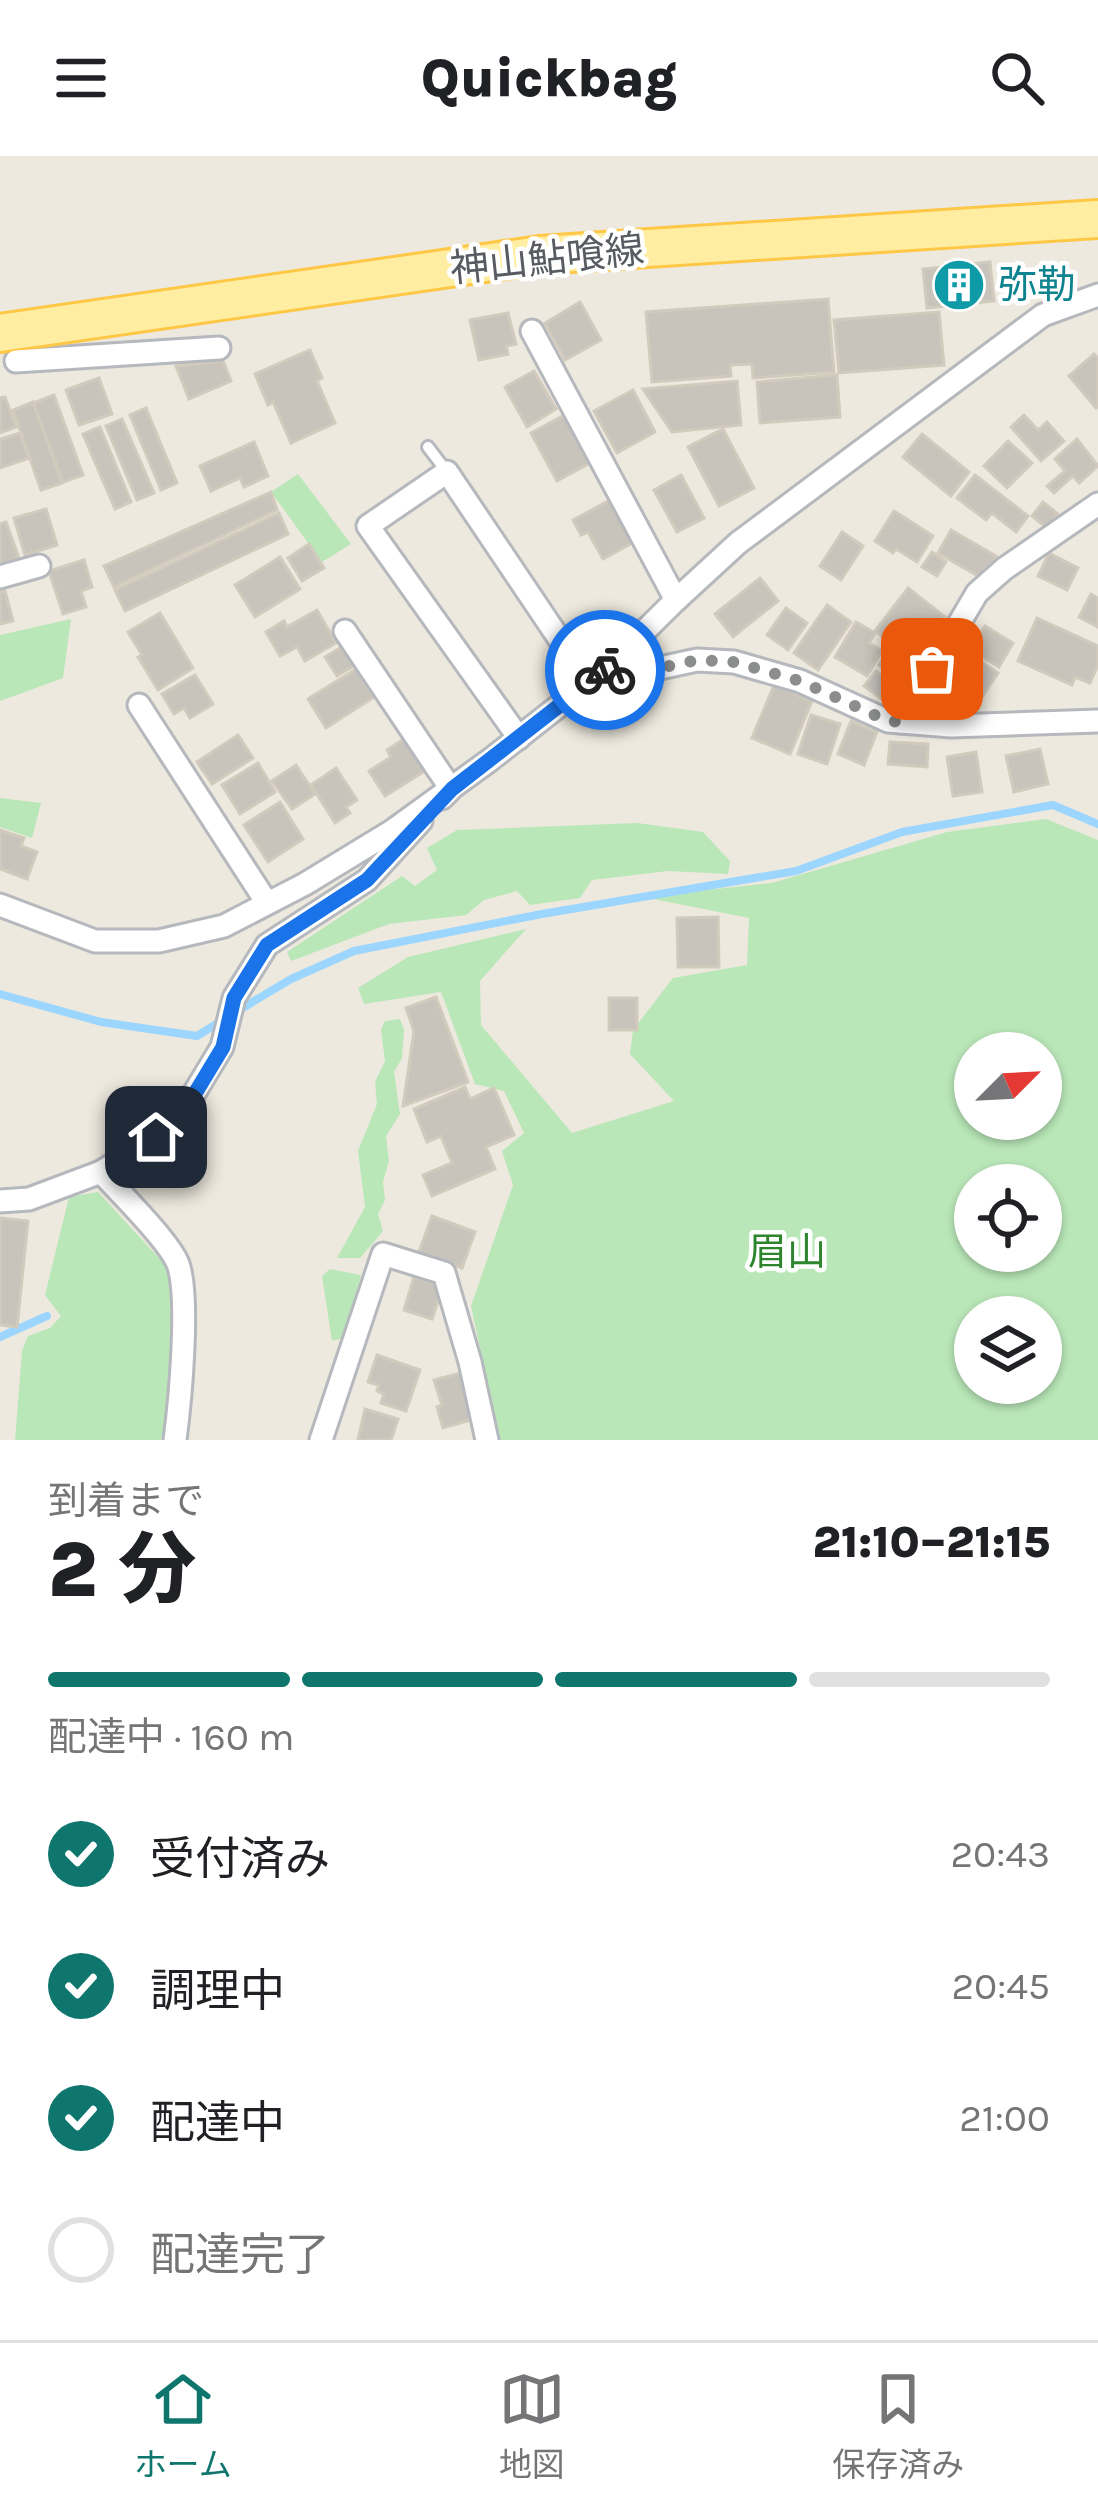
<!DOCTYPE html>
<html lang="ja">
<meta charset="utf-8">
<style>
body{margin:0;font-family:Karla,"Noto Sans JP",sans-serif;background:#f2f2f2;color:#202124;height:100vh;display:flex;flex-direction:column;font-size:45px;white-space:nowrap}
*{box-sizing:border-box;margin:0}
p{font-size:39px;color:#757577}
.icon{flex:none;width:66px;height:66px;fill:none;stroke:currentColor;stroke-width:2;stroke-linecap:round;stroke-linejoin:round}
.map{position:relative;height:1284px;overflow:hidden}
.side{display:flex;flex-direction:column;background:#fff;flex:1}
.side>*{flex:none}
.needle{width:78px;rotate:66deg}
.fabs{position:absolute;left:954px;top:876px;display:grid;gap:24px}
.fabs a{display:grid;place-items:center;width:108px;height:108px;border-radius:50%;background:#fff;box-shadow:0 3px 9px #0004;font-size:60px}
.pin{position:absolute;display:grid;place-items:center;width:102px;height:102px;color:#fff;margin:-51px;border-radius:24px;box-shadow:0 6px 18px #0006}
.courier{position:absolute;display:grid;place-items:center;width:120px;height:120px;margin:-60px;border:9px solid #1a73e8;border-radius:50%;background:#fff;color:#222;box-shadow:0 3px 15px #0007}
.head em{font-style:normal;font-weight:800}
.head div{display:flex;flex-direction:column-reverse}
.head{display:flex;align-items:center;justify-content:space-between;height:204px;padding:0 48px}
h1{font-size:78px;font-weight:800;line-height:90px}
.bar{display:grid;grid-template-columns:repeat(4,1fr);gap:18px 12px;align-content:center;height:144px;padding:0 48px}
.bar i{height:15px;border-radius:9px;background:#e0e0e0}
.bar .current{background:#0f766e}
.bar p{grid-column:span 4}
ol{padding:0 48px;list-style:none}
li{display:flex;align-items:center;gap:36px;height:132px}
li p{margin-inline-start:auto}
li .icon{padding:12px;border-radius:50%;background:#0f766e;color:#fff;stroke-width:4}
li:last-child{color:#757577}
li i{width:66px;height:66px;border:6px solid #e0e0e0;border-radius:50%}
header{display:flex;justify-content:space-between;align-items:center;height:156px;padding:0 48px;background:#fff;font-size:54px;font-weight:800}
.tabs{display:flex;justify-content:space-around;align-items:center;height:168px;border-top:3px solid #e0e0e0;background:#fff;font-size:33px;color:#757577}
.tabs a{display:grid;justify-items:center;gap:6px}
.tabs .current{color:#0f766e}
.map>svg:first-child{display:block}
</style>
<header><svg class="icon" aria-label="menu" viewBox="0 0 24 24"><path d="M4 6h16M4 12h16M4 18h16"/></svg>Quickbag<svg class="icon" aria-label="search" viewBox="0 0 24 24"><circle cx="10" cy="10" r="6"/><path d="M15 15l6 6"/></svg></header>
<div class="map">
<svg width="1098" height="1284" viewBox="0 0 1098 1284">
<rect width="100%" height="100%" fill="#ede9de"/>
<g fill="#b9e7b8" fill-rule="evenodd">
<polygon points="298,318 351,388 322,406 271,336"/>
<polygon points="71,463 63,522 0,545 0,479"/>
<polygon points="0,642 41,647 32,682 0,671"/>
<path d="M 1046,663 L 1098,684 L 1098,1284 L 500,1284 L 471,1150 L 513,1029 L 502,995 L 524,977 L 504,935 L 475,928 L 441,836 L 364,848 L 358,832 L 408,801 L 526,773 L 480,825 L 481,869 L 572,977 L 674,945 L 630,898 L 633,874 L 673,822 L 747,809 L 749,762 L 643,741 L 772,727 L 947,676 ZM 975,897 L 1041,897 L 1041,963 L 975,963 ZM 975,1029 L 1041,1029 L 1041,1095 L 975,1095 ZM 975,1161 L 1041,1161 L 1041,1227 L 975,1227 Z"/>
<polygon points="637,667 703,676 730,705 728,718 668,715 592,724 580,742 530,749 517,735 484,744 466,759 389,768 291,805 287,796 402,720 415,730 437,714 427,692 457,674"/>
<polygon points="400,863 404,874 402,902 394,916 400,958 386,980 389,1005 383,1026 385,1044 378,1058 383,1075 360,1102 337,1102 365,1051 358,995 377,948 375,926 385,905 381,874 385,865"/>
<polygon points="98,1036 170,1114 171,1236 161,1284 15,1284 22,1195 28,1180 50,1172 61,1160 45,1139 69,1041"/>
<polygon points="330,1113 361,1119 344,1182 332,1185 322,1120"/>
</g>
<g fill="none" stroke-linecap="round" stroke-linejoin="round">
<g stroke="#9cd6ff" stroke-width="8">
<polyline points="0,838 101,866 197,880 223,864"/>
<polyline points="236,856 291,823 354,795 542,758 796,715 902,676 1053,649 1098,668"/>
<polyline points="0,1181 47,1160"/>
</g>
</g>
<g fill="#c8c4bc" stroke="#d2cbbd" stroke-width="3">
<polygon points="990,106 994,145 927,152 923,113"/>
<polygon points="828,143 834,216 753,222 752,208 730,209 731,220 652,226 646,156"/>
<polygon points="580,146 601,184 565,204 545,167"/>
<polygon points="939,156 944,209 839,217 834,164"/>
<polygon points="508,157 516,188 506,190 508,198 479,204 470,164"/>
<polygon points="310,194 322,222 317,225 335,267 291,287 273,246 268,249 255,218"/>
<polygon points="1094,198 1098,202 1098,250 1096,252 1069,220"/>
<polygon points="223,205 231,225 189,243 176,210"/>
<polygon points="534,215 556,253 527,271 505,231"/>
<polygon points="837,219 840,261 760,267 757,226"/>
<polygon points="99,222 112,258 79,269 66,234"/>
<polygon points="737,225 741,269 672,276 643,233"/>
<polygon points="633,234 655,276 617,297 594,255"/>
<polygon points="54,239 83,319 63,326 33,247"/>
<polygon points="5,241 16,271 0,277 0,242"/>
<polygon points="33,246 62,327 41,334 13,254"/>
<polygon points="146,252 177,327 161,334 130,259"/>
<polygon points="566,258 592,306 557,325 531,277"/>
<polygon points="1024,259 1038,274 1047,266 1064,285 1041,305 1011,271"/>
<polygon points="122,263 154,337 137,344 106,270"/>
<polygon points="100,271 131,346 115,353 83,278"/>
<polygon points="723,273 754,332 719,350 688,291"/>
<polygon points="20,277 29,302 0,312 0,283"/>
<polygon points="922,278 969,316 951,340 903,301"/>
<polygon points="1077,283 1098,310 1079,327 1073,320 1054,337 1047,330 1065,315 1055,303"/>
<polygon points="1008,285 1032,307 1007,332 984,310"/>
<polygon points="254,286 268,320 244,331 240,322 211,335 200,310"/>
<polygon points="681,319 704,362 677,376 654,334"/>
<polygon points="975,319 1028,360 1016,376 992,357 986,364 957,342"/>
<polygon points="271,336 277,354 114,431 104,410"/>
<polygon points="610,344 634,386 603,403 588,376 581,379 573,364"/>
<polygon points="1043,346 1058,358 1047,372 1032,360"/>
<polygon points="46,353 57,389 25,399 14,362"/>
<polygon points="894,355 933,380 917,406 896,393 893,397 875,385"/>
<polygon points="279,357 288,378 125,455 115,434"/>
<polygon points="6,366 19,402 0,409 0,368"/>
<polygon points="951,374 996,400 983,423 938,397"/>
<polygon points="842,376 863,390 841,424 820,410"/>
<polygon points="309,388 324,412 302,425 288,402"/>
<polygon points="932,396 946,406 937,420 922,411"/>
<polygon points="1049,397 1078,412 1067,434 1038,420"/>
<polygon points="280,401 300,433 255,461 235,429"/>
<polygon points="84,404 92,431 81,435 86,451 63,458 49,415"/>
<polygon points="760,422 778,445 733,481 715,458"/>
<polygon points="908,432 945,461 921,492 901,477 892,488 875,475"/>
<polygon points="5,435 13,465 0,468 0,436"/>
<polygon points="1091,438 1098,442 1098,471 1079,461"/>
<polygon points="827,449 851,466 818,514 794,497"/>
<polygon points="786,452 807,467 788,494 767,479"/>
<polygon points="317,454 336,487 305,505 297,491 280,500 266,476 284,465 287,471"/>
<polygon points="160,457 193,512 158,534 138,501 142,499 128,476"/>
<polygon points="1037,462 1098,490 1098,509 1090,527 1075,521 1072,529 1018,505"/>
<polygon points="856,466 875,477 869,487 882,495 867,520 835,501"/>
<polygon points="985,470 1013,487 999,511 970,493"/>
<polygon points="345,489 357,508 337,520 325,501"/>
<polygon points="956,490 998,517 978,547 957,533 961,520 944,509"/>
<polygon points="891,492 919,513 907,530 879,509"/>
<polygon points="356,513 374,541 326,572 308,543"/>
<polygon points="876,515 906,537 894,552 864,530"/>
<polygon points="195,519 213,548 190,562 184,552 174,558 162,538"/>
<polygon points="774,529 812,545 790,598 752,582"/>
<polygon points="811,559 840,568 827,608 798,598"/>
<polygon points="851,565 877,576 864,609 838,598"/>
<polygon points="238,579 253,602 212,628 197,606"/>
<polygon points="410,579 431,611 385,640 369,615 391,601 387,594"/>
<polygon points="890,586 928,588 927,611 888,608"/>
<polygon points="1040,593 1048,628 1014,636 1006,600"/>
<polygon points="976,596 982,636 953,640 947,601"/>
<polygon points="258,607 275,636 240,658 222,629"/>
<polygon points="296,609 315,638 292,653 272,625"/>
<polygon points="336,612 357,644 346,651 350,657 335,667 311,629"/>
<polygon points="280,646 303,683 268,706 244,669"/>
<polygon points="0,674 24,682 21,690 37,696 27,723 0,713"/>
<polygon points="718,761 719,811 678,811 677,762"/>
<polygon points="436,841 468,926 403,950 414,875 406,852"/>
<rect x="609" y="842" width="28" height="32"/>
<polygon points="465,931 470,943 494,932 514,979 486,991 495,1013 432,1040 423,1019 452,1007 441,980 427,986 414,953"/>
<polygon points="432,1060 475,1076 462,1112 419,1096"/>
<polygon points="0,1062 28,1065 17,1171 0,1169"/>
<polygon points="414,1121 443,1130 432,1163 404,1154"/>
<polygon points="377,1199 420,1214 406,1255 381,1247 384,1238 377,1235 379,1229 368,1226"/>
<polygon points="464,1216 478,1262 443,1272 437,1251 442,1249 434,1224"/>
<polygon points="365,1253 398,1263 391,1284 358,1284"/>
</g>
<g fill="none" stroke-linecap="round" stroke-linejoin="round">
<g stroke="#b5b8bd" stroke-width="16">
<polyline id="service" points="428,291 447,316"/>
</g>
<g stroke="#b5b8bd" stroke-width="27">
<g id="minor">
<polyline points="532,175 676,444"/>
<polyline points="16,205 219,192"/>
<polyline points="0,421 39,410"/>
<polyline points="345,475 451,633 442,642"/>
<polyline points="606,513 676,444 738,387 1043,159 1098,139"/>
<polyline points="139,549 267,747"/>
<polyline points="901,566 977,437 1004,413 1098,348"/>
<polyline points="519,582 368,370 447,316 589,527"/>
<polyline points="0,749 95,785 159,785 224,770 305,728 392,675 490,604 606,513 646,515 697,504 734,506 800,525 888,565 951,570 1098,565"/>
<path d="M 101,1016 C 120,1037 169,1085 178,1108 C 190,1141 180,1246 175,1284"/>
<polyline points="0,1045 29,1043 101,1016 156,981 187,949 222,891 234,842 267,789 367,724 421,665"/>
<polyline points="321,1284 383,1098 444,1117 470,1206 487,1284"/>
</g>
</g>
<g stroke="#fec746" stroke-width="42">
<polyline id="primary" points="0,177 540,99 1098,63"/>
</g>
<use href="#service" stroke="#fff" stroke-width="10"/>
<use href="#minor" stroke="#fff" stroke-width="21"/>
<use href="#primary" stroke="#ffeea1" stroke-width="36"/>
</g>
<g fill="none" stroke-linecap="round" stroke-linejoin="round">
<polyline stroke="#8c8d8d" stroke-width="12" stroke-dasharray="0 21.6" points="605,514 646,515 697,504 734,506 800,525 888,565 901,566 932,513"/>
<polyline stroke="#1a73e8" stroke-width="15" points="156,981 188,949 223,891 234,842 267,789 367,724 452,633 605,514"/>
</g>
<defs>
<g id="building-disc" transform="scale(2.7)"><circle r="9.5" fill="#0f9aa8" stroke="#fff"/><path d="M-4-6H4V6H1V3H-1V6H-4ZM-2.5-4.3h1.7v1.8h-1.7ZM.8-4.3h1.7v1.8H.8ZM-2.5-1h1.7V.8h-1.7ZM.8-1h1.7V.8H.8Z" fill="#fff"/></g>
</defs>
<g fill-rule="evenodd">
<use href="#building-disc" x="959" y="129"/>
</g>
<g text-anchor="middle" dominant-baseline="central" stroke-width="9" stroke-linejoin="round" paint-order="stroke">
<g font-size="39" fill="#585c62" stroke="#fff">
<text transform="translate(547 103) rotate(-6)">神山鮎喰線</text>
</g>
<g font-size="39" fill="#0d838f" stroke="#fff" text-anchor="start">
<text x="998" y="129">弥勒</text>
</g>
<g font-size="39" fill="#2d852e" stroke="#fff">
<text x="787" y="1096">眉山</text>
</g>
</g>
</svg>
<div class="fabs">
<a><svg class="needle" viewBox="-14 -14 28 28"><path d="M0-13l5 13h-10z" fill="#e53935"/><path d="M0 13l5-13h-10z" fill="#757577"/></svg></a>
<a><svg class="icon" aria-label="locate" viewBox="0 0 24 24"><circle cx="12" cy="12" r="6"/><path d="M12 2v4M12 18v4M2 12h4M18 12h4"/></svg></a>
<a><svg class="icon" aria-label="layers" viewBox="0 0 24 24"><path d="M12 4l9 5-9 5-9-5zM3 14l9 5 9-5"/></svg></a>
</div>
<div class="pin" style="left:932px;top:513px;background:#ea580c"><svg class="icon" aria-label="bag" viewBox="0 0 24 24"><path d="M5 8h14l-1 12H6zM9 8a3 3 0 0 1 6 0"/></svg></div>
<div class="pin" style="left:156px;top:981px;background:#1f2937"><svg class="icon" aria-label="home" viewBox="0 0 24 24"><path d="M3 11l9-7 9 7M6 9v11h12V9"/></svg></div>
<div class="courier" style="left:605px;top:514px"><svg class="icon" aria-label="bike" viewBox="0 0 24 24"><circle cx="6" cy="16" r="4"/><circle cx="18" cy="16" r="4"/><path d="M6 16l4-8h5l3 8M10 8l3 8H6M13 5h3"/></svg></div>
</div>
<section class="side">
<div class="head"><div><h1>2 分</h1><p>到着まで</p></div><em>21:10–21:15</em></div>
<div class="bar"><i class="current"></i><i class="current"></i><i class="current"></i><i></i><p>配達中 · 160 m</p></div>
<ol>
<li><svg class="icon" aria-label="check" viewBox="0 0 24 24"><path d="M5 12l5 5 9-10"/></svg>受付済み<p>20:43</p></li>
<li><svg class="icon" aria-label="check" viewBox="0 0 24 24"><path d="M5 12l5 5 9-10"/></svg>調理中<p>20:45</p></li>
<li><svg class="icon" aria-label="check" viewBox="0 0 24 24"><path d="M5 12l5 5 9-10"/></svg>配達中<p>21:00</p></li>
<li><i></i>配達完了</li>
</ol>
</section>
<nav class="tabs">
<a class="current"><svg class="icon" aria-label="home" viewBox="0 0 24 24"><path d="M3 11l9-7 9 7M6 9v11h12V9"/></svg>ホーム</a>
<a><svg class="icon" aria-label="map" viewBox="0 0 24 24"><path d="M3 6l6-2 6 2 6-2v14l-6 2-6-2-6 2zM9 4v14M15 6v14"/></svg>地図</a>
<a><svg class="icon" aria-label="saved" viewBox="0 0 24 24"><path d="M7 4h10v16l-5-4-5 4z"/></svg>保存済み</a>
</nav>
